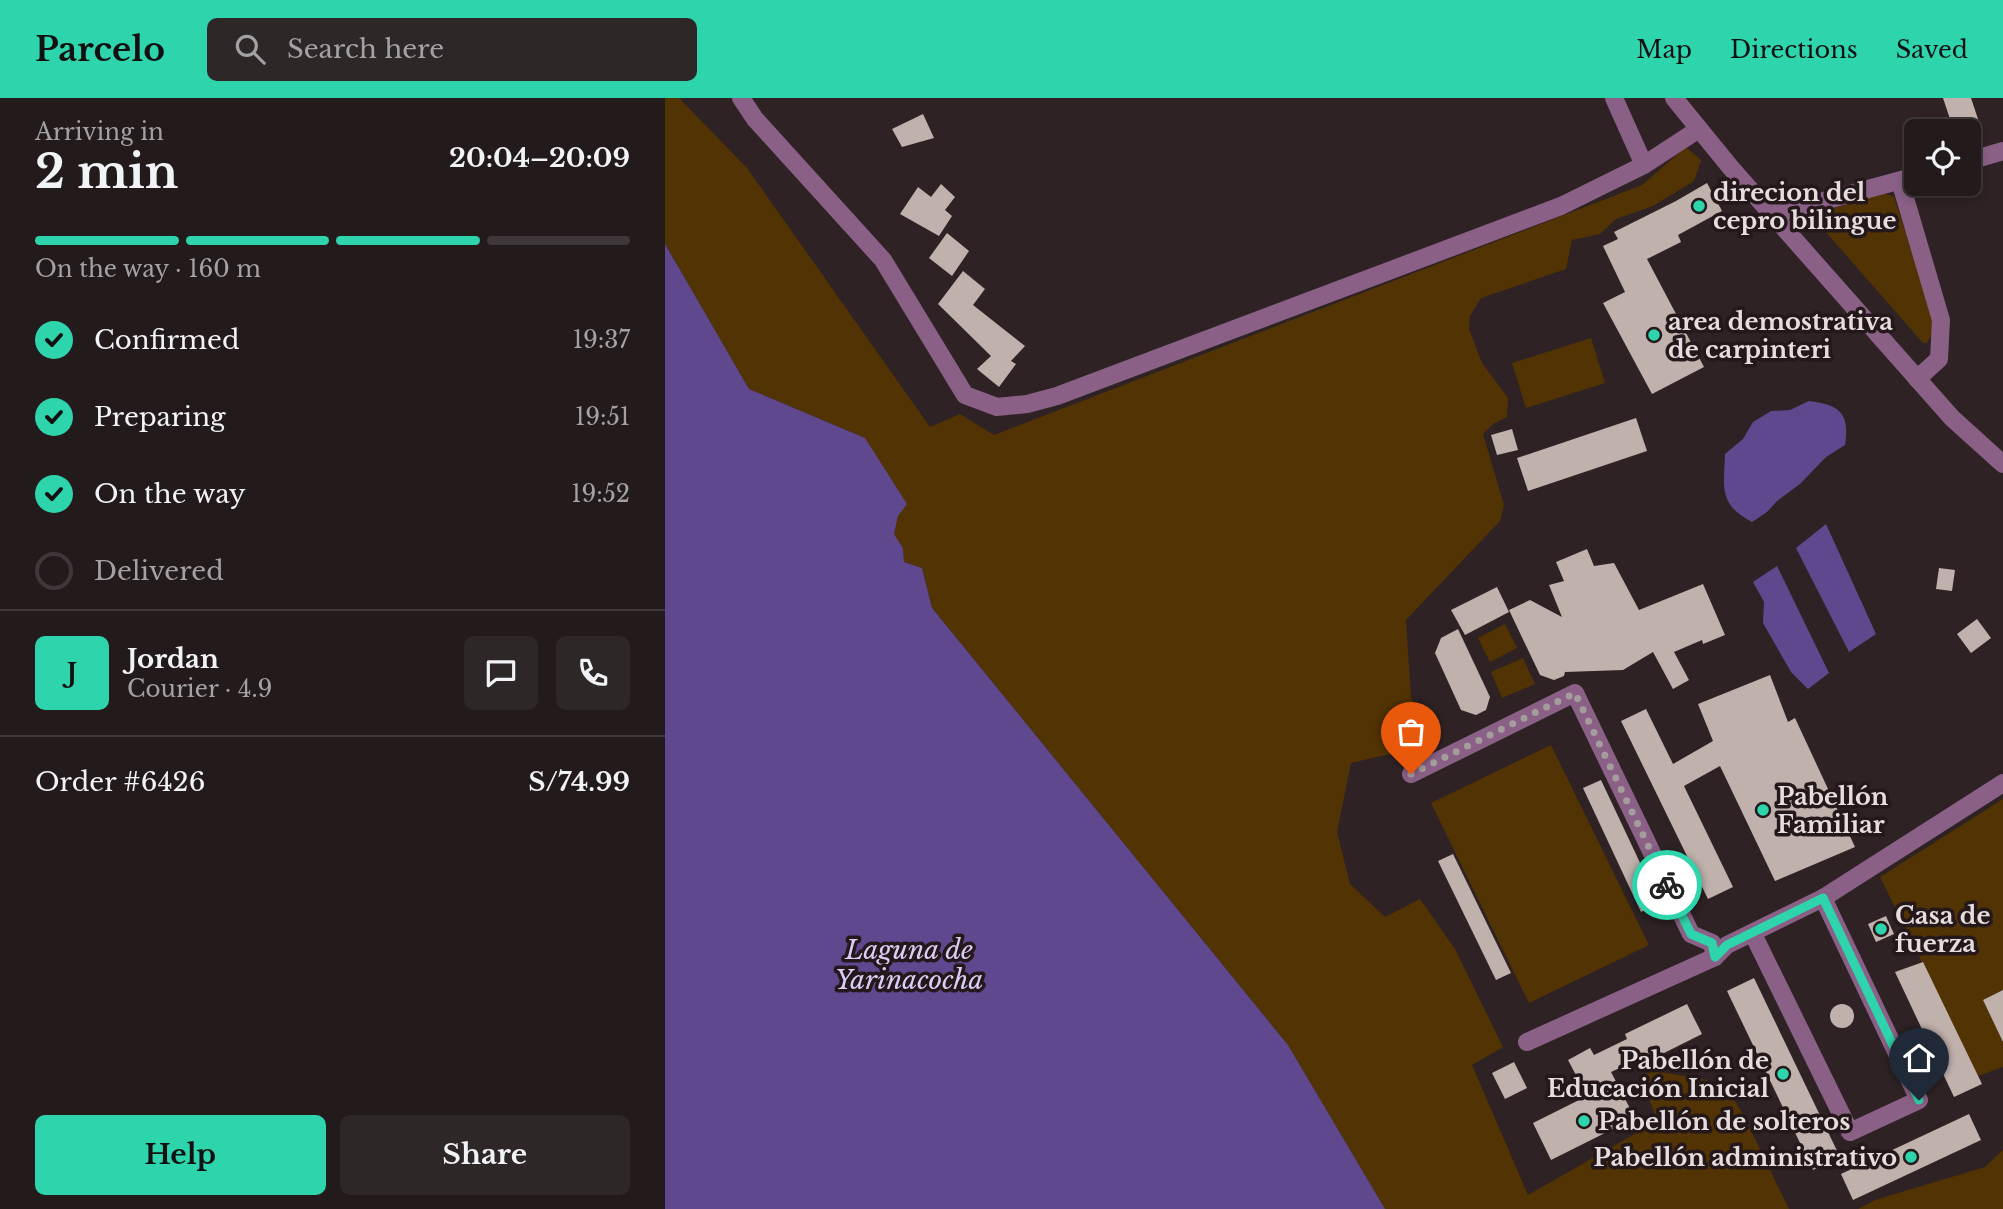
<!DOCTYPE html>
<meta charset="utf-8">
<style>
body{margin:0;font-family:"Libre Baskerville",serif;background:#2e2728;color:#f1f3f6;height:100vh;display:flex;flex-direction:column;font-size:26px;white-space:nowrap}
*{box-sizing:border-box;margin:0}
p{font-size:23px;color:#a2a1a3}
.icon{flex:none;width:38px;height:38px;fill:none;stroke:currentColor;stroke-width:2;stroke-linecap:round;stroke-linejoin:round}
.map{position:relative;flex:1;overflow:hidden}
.drawer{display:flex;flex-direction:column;background:#221a1b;width:665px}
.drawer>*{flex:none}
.controls{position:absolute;left:1239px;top:21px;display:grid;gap:14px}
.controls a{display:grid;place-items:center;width:77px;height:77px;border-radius:10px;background:#221a1b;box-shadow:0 4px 10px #0003,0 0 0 2px #3f383a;font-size:35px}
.pin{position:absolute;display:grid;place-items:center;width:60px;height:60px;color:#fff;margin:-72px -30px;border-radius:50% 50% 50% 0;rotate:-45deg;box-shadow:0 0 7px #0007}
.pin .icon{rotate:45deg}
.courier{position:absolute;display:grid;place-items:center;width:70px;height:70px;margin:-35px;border:5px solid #2ed4ab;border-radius:50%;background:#fff;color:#222;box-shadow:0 2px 9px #0007}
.overview em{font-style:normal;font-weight:800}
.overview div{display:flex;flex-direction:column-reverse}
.overview{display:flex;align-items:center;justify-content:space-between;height:119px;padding:0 35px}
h1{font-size:46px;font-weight:800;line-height:52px}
.bar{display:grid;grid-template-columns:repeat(4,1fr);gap:10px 7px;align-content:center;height:84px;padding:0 35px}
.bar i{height:9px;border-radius:5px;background:#3f383a}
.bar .current{background:#2ed4ab}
.bar p{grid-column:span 4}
.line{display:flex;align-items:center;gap:18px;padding:0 35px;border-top:2px solid #3f383a}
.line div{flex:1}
.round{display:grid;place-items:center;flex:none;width:74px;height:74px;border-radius:10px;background:#2e2728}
ol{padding:0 35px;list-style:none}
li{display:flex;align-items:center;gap:21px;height:77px}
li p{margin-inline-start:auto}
li .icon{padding:7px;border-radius:50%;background:#2ed4ab;color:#111;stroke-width:4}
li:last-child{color:#a2a1a3}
li i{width:38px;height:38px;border:4px solid #3f383a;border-radius:50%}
.cta{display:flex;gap:14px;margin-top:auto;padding:14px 35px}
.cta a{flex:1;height:80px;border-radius:10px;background:#2ed4ab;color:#111;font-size:28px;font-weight:800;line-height:80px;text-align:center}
.cta a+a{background:#2e2728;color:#f1f3f6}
header{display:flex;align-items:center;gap:42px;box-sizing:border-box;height:98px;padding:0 35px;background:#2ed4ab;color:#111}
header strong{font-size:33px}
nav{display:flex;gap:38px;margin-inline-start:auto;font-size:24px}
.search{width:490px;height:63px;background:#2e2728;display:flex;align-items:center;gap:18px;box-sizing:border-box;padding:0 24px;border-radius:10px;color:#a2a1a3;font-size:26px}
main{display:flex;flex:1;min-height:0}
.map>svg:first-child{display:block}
</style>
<header>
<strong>Parcelo</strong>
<div class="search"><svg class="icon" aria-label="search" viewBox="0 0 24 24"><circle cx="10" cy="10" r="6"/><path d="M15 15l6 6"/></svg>Search here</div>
<nav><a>Map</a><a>Directions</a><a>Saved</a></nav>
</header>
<main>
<section class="drawer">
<div class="overview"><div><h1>2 min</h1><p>Arriving in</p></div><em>20:04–20:09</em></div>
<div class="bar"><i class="current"></i><i class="current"></i><i class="current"></i><i></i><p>On the way · 160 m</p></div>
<ol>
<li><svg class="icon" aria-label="check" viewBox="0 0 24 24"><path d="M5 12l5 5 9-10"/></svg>Confirmed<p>19:37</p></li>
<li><svg class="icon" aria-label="check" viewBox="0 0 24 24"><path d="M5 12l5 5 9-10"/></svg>Preparing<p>19:51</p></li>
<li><svg class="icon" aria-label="check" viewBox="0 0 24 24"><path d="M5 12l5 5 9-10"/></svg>On the way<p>19:52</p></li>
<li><i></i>Delivered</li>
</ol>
<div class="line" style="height:126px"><b class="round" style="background:#2ed4ab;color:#111">J</b><div><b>Jordan</b><p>Courier · 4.9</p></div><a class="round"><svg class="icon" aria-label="chat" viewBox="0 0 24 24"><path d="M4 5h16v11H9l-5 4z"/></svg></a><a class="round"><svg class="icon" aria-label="phone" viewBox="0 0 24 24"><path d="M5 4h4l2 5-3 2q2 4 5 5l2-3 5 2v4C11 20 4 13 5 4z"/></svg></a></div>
<div class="line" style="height:91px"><div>Order #6426</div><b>S/74.99</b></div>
<div class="cta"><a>Help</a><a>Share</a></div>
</section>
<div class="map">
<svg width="1338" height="1111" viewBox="0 0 1338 1111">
<rect width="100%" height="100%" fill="#2e2224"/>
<g fill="#523303">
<path d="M 0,0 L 14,0 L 82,70 L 265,329 L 295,316 L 329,337 L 977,87 L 1021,49 L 1036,62 L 1029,83 L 988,108 L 951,121 L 935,136 L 907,142 L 901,171 L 816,200 L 805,218 L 804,231 L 817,265 L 843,300 L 842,319 L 828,326 L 818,336 L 839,407 L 835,423 L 741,522 L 746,599 L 769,646 L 686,665 L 672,734 L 685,786 L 720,819 L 755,801 L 790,851 L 838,949 L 807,967 L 863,1097 L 982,1029 L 990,1021 C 989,1002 975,995 976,977 L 990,973 L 1042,982 L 1063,993 L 1078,1016 L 1124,1111 L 720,1111 L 623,947 L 267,510 L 257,470 L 239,464 L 238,450 L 229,436 L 233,418 L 200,340 L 84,291 L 0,146 Z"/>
<polygon points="1219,95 1229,99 1267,216 1268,234 1262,245 1258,245 1152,124 1154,115"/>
<polygon points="926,240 940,285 861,310 847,265"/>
<polygon points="840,526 852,550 825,564 813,540"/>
<polygon points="858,560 870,586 837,600 826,574"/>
<polygon points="886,647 984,847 864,905 766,705"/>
<polygon points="1338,701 1338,892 1318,902 1338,944 1338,969 1313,978 1215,779"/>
<polygon points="1338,1052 1338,1111 1193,1111 1210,1102 1320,1069"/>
</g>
<g fill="#5f488e">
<polygon points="0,146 84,291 200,340 242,406 233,418 229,436 238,450 239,464 257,470 267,510 623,947 720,1111 0,1111"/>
<path d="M 1144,303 C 1175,307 1185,315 1180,347 L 1161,359 L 1135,386 L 1112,403 L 1102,414 L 1087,424 C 1053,406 1059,390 1060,356 L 1078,341 L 1088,324 L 1106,313 L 1125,312 Z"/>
<polygon points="1161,426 1211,536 1184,554 1131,450"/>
<polygon points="1112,468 1164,575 1143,591 1126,574 1098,525 1099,504 1088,484"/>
</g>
<g fill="#c1b1ac">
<polygon points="1278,0 1306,0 1317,33 1289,33"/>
<polygon points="258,16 269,40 237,49 227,31"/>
<polygon points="1042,85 1057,113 1013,137 1016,144 982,161 1039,269 987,296 938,205 960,194 938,148 953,141 949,134 1011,103"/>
<polygon points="276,86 290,99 280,112 287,118 274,138 235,116 253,89 266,99"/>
<polygon points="282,135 304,153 287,178 264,160"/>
<polygon points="298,173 320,191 308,207 360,248 346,263 351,266 334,289 312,271 326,258 273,206"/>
<polygon points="971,320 982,353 863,393 852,360"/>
<polygon points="847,331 853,352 832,357 826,337"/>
<polygon points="922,451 929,468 949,465 974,512 1038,486 1060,537 1038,546 1037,542 1009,554 1024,582 1008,591 988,554 958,572 900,574 899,578 889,582 875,577 844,512 865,502 897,519 884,487 899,483 891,464"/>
<polygon points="1274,470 1290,472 1287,493 1271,491"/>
<polygon points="832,489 844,514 800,537 786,512"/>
<polygon points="1312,521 1326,540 1306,555 1292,536"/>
<polygon points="793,531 825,599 821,612 811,617 796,612 770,555 776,540"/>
<polygon points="1105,577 1123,624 1130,620 1190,749 1110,783 1055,668 1019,688 1068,789 1043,801 956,623 981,611 1008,666 1048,643 1033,606"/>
<polygon points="936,682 994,805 976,814 918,690"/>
<polygon points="788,756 846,875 831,882 773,763"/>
<polygon points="1221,818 1229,836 1211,844 1203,826"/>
<polygon points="1258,864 1317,986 1289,999 1230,874"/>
<polygon points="1089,880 1175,1059 1148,1072 1062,893"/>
<polygon points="1338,892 1338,944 1318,902"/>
<circle cx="1177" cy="918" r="12"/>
<polygon points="1022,906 1037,936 975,967 972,962 946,974 970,1020 886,1062 868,1025 922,998 903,962 925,950 929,957 962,941 960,936"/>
<polygon points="849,964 862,990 840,1001 827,975"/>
<polygon points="1304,1016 1316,1042 1188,1102 1176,1076"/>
</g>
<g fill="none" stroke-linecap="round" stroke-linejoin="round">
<g stroke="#8a6086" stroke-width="18">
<polyline points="76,0 90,21 218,162 300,297 332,309 362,306 392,298 896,108 979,67 1034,31"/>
<polyline points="949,0 979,67"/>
<polyline points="1009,0 1066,70 1287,320 1338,366"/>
<polyline points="1304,63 1338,53"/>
<polyline points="1235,83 1276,222 1274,261 1252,281"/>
<polyline points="1107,117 1251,78"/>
<polyline points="746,676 910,595 1026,836 1047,845 1050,859"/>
<polyline points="1088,836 1185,1034 1254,1002 1158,800"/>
<polyline points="862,944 1050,859 1062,847 1158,800 1338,685"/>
</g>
</g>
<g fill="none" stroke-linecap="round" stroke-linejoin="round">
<polyline stroke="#a59c9d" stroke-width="7" stroke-dasharray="0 12.6" points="746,676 910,595 1002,787"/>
<polyline stroke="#2ed4ab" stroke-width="9" points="1002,787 1026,836 1047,845 1050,859 1062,847 1158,800 1254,1002"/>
</g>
<g fill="#2ed4ab" stroke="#24181b" stroke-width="2.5">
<circle cx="1034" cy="108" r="7"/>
<circle cx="989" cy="237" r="7"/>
<circle cx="1098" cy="712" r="7"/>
<circle cx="1216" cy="831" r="7"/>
<circle cx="1118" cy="976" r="7"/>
<circle cx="919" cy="1023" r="7"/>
<circle cx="1246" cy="1059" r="7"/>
</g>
<g text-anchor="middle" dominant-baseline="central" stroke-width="7" stroke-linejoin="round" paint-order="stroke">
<g font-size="24" font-weight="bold" fill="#e5ddde" stroke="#24181b" text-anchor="start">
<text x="1048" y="94">direcion del<tspan x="1048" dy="28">cepro bilingue</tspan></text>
<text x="1003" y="223">area demostrativa<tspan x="1003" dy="28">de carpinteri</tspan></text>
<text x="1112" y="698">Pabellón<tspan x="1112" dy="28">Familiar</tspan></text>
<text x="1230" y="817">Casa de<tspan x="1230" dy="28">fuerza</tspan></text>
<text x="1104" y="962" text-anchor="end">Pabellón de<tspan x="1104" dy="28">Educación Inicial</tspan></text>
<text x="933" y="1023">Pabellón de solteros</text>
<text x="1232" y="1059" text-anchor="end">Pabellón administrativo</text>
</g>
<g font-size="26" font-style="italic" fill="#d8cef6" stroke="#24181b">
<text x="244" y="852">Laguna de<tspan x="244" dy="30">Yarinacocha</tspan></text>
</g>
</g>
</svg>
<div class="controls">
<a><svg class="icon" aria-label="locate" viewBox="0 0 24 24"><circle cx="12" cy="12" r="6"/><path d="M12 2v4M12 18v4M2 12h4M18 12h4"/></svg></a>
</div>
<div class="pin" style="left:746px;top:676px;background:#ea580c"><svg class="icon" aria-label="bag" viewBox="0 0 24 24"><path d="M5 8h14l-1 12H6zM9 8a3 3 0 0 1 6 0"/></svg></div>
<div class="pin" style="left:1254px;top:1002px;background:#1f2937"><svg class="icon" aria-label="home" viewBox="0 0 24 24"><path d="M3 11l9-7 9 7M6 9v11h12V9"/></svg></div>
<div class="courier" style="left:1002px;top:787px"><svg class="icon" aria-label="bike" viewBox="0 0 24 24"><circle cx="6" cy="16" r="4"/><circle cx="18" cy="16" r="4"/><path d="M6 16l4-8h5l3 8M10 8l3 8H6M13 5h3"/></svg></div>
</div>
</main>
